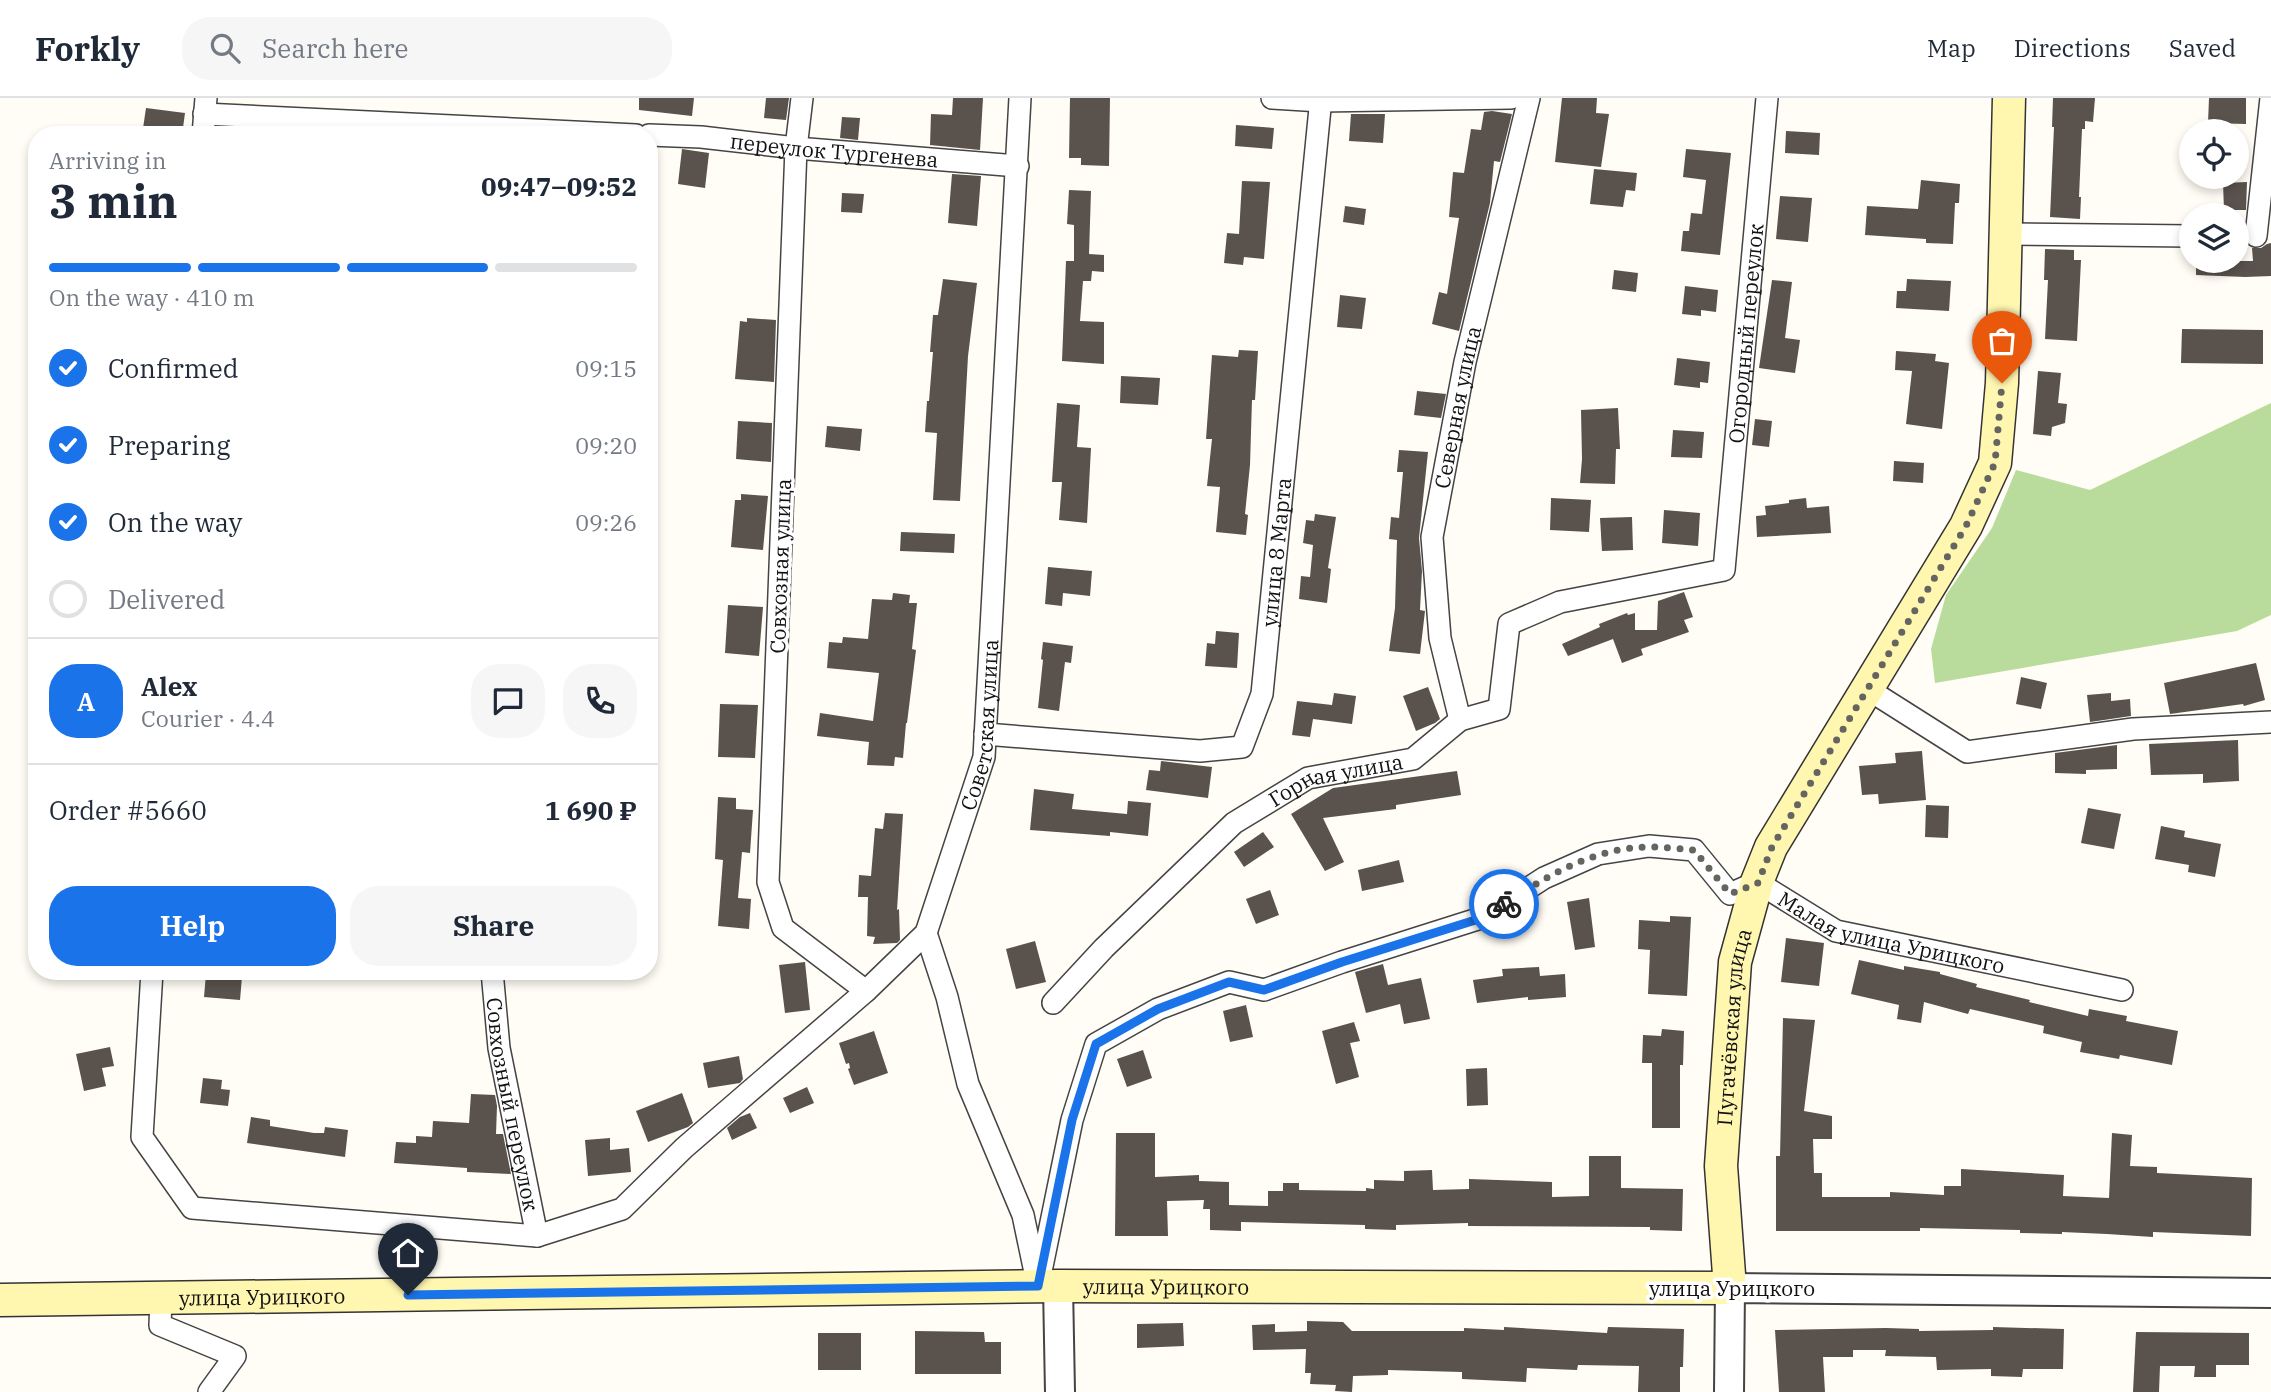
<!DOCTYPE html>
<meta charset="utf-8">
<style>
body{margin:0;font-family:"IBM Plex Serif",serif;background:#f6f6f7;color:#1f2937;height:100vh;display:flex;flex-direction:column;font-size:26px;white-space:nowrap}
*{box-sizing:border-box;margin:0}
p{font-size:23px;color:#747a83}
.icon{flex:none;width:38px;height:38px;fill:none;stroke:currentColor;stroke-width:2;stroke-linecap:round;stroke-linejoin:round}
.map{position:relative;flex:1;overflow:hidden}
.details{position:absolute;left:28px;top:28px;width:630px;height:854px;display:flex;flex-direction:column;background:#fff;border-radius:28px;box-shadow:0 4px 10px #0003}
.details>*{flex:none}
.fabs{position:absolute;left:2179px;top:21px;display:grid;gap:14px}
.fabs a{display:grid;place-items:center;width:70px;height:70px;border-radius:50%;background:#fff;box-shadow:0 4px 10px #0003;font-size:35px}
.pin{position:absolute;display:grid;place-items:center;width:60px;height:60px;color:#fff;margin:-72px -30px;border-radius:50% 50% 50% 0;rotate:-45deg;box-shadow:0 0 7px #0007}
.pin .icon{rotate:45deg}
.courier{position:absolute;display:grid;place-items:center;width:70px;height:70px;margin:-35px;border:5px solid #1a73e8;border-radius:50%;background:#fff;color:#222;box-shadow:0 2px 9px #0007}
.head em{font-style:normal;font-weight:800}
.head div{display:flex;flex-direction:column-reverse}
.head{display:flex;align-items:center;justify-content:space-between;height:119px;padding:0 21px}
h1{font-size:46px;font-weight:800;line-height:52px}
.bar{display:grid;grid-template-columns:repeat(4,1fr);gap:10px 7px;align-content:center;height:84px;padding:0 21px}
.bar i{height:9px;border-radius:5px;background:#e0e1e3}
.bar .active{background:#1a73e8}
.bar p{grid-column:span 4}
.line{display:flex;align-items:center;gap:18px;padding:0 21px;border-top:2px solid #e0e1e3}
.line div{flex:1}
.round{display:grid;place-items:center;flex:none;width:74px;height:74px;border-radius:28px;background:#f6f6f7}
ol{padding:0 21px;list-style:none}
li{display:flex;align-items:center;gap:21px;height:77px}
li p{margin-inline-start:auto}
li .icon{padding:7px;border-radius:50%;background:#1a73e8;color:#fff;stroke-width:4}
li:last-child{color:#747a83}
li i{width:38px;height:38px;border:4px solid #e0e1e3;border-radius:50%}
.cta{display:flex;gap:14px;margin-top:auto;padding:14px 21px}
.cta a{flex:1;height:80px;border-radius:28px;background:#1a73e8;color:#fff;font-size:28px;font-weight:800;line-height:80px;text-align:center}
.cta a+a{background:#f6f6f7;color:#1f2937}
header{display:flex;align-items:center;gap:42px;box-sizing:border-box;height:98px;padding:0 35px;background:#fff;border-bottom:2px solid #e0e1e3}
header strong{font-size:33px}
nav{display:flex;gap:38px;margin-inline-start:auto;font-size:24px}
.search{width:490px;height:63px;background:#f6f6f7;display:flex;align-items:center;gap:18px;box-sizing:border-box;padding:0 24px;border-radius:28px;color:#747a83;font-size:26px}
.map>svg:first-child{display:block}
</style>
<header>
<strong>Forkly</strong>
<div class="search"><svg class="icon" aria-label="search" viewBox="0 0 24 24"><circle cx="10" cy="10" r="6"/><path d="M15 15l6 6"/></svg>Search here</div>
<nav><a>Map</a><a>Directions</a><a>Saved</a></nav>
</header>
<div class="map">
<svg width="2271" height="1294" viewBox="0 0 2271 1294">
<rect width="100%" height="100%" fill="#fffdf5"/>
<polygon fill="#b9dc9c" points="2271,305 2271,517 2237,533 1935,585 1931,551 1946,497 1992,430 2016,372 2090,392"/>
<g fill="#5a524d">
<polygon points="639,0 694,0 692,18 639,12"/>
<polygon points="766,0 789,0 786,22 764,20"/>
<polygon points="953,0 983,0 980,52 930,47 931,16 952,17"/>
<polygon points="1070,0 1110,0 1109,68 1081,67 1081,60 1069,60"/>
<polygon points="1562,0 1597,0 1596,15 1609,16 1601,69 1555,64"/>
<polygon points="2053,0 2095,0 2093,24 2085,23 2085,31 2082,31 2079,99 2081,99 2080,121 2050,119 2054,29 2052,29"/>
<polygon points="2209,0 2246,0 2246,26 2208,25"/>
<polygon points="146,10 185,15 182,37 142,37"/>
<polygon points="1492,13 1512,16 1500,64 1494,63 1490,105 1459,233 1432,226 1439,194 1447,196 1459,120 1449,119 1453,74 1464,75 1471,31 1481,32 1484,14"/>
<polygon points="1351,16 1385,16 1383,45 1349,43"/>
<polygon points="842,19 860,20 858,42 840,40"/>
<polygon points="1236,27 1274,30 1272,51 1235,48"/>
<polygon points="1786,33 1820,35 1819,57 1785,55"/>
<polygon points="682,51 709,55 705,90 678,86"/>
<polygon points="1686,51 1731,55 1720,157 1681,153 1683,133 1689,133 1691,115 1702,116 1706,82 1683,79"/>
<polygon points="1594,71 1637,75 1635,93 1626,92 1623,109 1590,106"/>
<polygon points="952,76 981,78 977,128 948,125"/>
<polygon points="1921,82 1960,86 1959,105 1955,105 1953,146 1926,145 1926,141 1865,137 1867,108 1918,111"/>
<polygon points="1242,83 1270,84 1264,161 1244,159 1243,167 1224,165 1227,135 1239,136"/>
<polygon points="2247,84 2246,112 2224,112 2223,85"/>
<polygon points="1069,92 1091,93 1089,156 1104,157 1104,174 1092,173 1091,183 1083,183 1080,223 1104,224 1104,266 1062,263 1066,163 1074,163 1074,127 1067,126"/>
<polygon points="842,95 864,96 862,115 841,114"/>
<polygon points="1780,98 1812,100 1808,144 1776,141"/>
<polygon points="1345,108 1366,111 1364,127 1343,124"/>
<polygon points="2271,145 2271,178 2245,179 2196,177 2196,163 2253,163 2252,150 2261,150 2267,146"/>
<polygon points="2045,151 2074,152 2074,162 2081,162 2077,243 2045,241 2048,182 2044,182"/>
<polygon points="1614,172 1638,175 1636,194 1612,191"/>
<polygon points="943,181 977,185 968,258 960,403 933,402 937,335 925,334 927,303 929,303 933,254 930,254 933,217 938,217"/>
<polygon points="1907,181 1951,183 1949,213 1896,210 1897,193 1906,193"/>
<polygon points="1772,182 1792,184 1785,240 1800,242 1795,275 1759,270"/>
<polygon points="1685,188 1718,192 1716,214 1701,212 1701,218 1682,216"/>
<polygon points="1340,197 1366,200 1362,231 1337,229"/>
<polygon points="747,220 776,222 774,284 735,281 740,223 747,224"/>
<polygon points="2182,231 2263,232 2263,266 2181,265"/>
<polygon points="1239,252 1258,253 1255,302 1252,302 1250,367 1245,416 1248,417 1246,437 1216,434 1220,389 1207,388 1212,341 1206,341 1212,257 1238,259"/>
<polygon points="1896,253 1936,256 1935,263 1949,265 1942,331 1906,326 1912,273 1895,272"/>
<polygon points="1677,260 1710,264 1708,285 1700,284 1700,290 1674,287"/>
<polygon points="2038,273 2061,275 2058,305 2067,306 2065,325 2052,329 2051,338 2033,336"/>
<polygon points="1121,278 1160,280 1158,307 1120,305"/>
<polygon points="1417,293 1446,296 1441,320 1414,317"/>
<polygon points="1057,305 1080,307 1077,349 1091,350 1087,425 1059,422 1062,384 1052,384"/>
<polygon points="1618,310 1620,351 1616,351 1615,386 1580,385 1582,361 1581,312"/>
<polygon points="1755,321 1772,323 1769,349 1752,347"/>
<polygon points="738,323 772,325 771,364 736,361"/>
<polygon points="827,328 862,331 860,353 825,349"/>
<polygon points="1673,332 1704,334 1702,360 1671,359"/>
<polygon points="1399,352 1428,354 1419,440 1422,473 1420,512 1425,513 1420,556 1389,553 1395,510 1397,442 1389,441 1391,419 1399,420 1403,374 1397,374"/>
<polygon points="1894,363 1924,365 1923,385 1893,383"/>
<polygon points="741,396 768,398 763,452 731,449 735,402 741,402"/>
<polygon points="1551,400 1591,402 1589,434 1550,432"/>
<polygon points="1806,400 1807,410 1829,408 1831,435 1757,439 1756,418 1766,417 1765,408 1789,405 1789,402"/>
<polygon points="1664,412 1700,415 1698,448 1662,445"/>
<polygon points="1315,416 1336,419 1328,470 1331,471 1327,505 1299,501 1301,478 1310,479 1313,447 1303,445 1306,422 1314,423"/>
<polygon points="1632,419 1633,452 1602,453 1600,420"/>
<polygon points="901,434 955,436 954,455 900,453"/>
<polygon points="1048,469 1092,473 1090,498 1063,495 1062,508 1045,506"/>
<polygon points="1684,494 1693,519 1684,522 1689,534 1641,551 1643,557 1622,565 1613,541 1568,558 1562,546 1600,529 1599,526 1627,515 1628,517 1635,515 1635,532 1657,532 1658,503"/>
<polygon points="893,495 910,497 909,505 917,505 912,551 916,552 907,625 906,625 903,660 895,659 894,668 867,667 869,644 817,638 820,615 873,623 879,575 827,570 829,544 842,545 843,539 868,541 872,501 892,502"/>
<polygon points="728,507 763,509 759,558 725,555"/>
<polygon points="1216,533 1239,535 1237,570 1205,568 1207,545 1215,546"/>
<polygon points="1043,544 1073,548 1071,565 1065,564 1059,613 1038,610 1043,562 1041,561"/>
<polygon points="2256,565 2265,602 2244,608 2243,606 2170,616 2164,585"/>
<polygon points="2021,579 2047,585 2041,611 2016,606"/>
<polygon points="1428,589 1440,621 1435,625 1416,633 1403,598"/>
<polygon points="1334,595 1356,598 1352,626 1313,621 1310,639 1292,637 1297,603 1332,607"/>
<polygon points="2111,595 2111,603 2130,601 2131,618 2090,624 2087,597"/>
<polygon points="720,606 758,607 755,660 718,659"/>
<polygon points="2238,642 2239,683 2203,685 2203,676 2151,677 2149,646"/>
<polygon points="2117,647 2117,671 2086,672 2086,676 2055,675 2055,655"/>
<polygon points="1922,653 1926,702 1879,706 1878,696 1862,697 1859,668 1896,665 1895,655"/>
<polygon points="1161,663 1212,669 1208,700 1146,692 1149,672 1160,673"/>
<polygon points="1457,673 1461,697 1396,707 1396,711 1323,720 1344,764 1325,773 1291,716 1333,690"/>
<polygon points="1034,691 1074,696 1072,711 1127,716 1128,703 1151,705 1148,738 1110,734 1110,738 1030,732"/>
<polygon points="718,699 736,700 736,711 753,712 750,755 742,754 738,800 751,801 749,831 718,828 723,762 715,761"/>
<polygon points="1926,707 1949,708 1948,740 1925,739"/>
<polygon points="2088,710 2121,716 2114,751 2081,745"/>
<polygon points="885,715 903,716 897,812 899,811 900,842 897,845 873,846 875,839 867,838 868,799 858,799 859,777 871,778 875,730 883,731"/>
<polygon points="2161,728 2185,733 2184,739 2221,746 2215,779 2188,774 2189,767 2155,761"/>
<polygon points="1263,734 1274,749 1244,769 1234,754"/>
<polygon points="1399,762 1404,784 1362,793 1358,772"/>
<polygon points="1270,792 1279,817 1256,826 1246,801"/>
<polygon points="1589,800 1595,849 1575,852 1567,804"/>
<polygon points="1670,818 1691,819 1687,898 1648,896 1650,852 1638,851 1639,822 1670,824"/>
<polygon points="1786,840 1824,845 1819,888 1781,884"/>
<polygon points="1035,843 1046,884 1016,891 1006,851"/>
<polygon points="1859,862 1904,872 1904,868 1940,874 1940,876 1977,886 1976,889 2030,902 2029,904 2088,918 2089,911 2127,918 2126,923 2178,933 2172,967 2120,957 2119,961 2080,954 2082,944 2043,935 2044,928 1970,911 1968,916 1924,904 1921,925 1897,921 1899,907 1851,896"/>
<polygon points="805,864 810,912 785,915 779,867"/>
<polygon points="1383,866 1388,887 1421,880 1430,921 1404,926 1400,906 1366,915 1355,874"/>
<polygon points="1539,869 1540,878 1565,876 1566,899 1528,902 1528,899 1477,905 1473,882 1503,878 1502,871"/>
<polygon points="206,876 242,879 240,902 204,899"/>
<polygon points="1246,907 1253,939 1230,944 1223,913"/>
<polygon points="1783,920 1815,922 1804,1013 1832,1018 1832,1041 1813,1041 1814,1075 1822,1075 1822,1099 1890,1099 1890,1094 1944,1097 1944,1088 1961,1088 1961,1071 2064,1077 2063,1098 2109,1100 2112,1035 2132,1037 2130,1068 2157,1069 2157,1075 2252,1080 2251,1138 2153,1134 2153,1139 2107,1136 2062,1134 2062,1136 2020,1135 2020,1132 1920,1130 1920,1133 1776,1133 1776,1058 1780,1058"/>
<polygon points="1354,924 1360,943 1350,945 1359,979 1336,986 1322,933"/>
<polygon points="1662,931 1684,933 1683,967 1680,967 1680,1030 1652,1030 1652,965 1642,965 1643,937 1661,938"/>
<polygon points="874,933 888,975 854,987 848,971 850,970 849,965 846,966 839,945"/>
<polygon points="110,949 114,968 102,970 106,988 84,993 76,956"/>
<polygon points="1143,952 1152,980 1127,989 1117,961"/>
<polygon points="739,958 743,981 740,985 708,990 703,965"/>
<polygon points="1487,970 1488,1007 1467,1008 1466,971"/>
<polygon points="203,980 222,982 221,991 230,992 228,1008 200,1005"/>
<polygon points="807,989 814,1005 790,1015 783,1000"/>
<polygon points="682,995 693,1025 688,1029 648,1044 636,1013"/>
<polygon points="471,996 495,997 497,1008 496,1036 503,1036 511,1076 467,1074 467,1070 394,1065 396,1044 416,1045 416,1038 432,1039 433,1023 469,1025"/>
<polygon points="750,1015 757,1030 732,1042 727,1030 740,1019"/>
<polygon points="251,1019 270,1022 270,1028 314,1035 324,1035 325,1029 348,1032 345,1059 247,1045"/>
<polygon points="1116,1035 1155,1035 1155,1079 1199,1077 1199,1083 1229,1084 1229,1107 1268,1108 1268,1093 1283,1093 1283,1085 1299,1085 1299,1092 1366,1093 1366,1090 1374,1091 1374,1082 1404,1083 1404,1073 1432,1072 1433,1092 1469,1091 1469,1081 1552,1084 1552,1099 1589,1098 1589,1058 1621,1058 1621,1090 1683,1091 1682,1133 1650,1132 1650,1129 1468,1128 1468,1125 1396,1127 1396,1132 1365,1131 1365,1127 1241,1124 1241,1133 1210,1132 1210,1111 1203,1111 1204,1102 1167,1103 1168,1138 1115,1138"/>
<polygon points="610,1040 610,1052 629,1050 631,1074 588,1078 585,1042"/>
<polygon points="1307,1223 1343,1224 1352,1233 1464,1233 1464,1230 1504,1232 1504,1229 1607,1235 1608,1229 1684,1231 1683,1269 1680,1269 1680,1294 1638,1294 1639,1268 1578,1267 1577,1272 1527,1270 1526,1284 1462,1281 1462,1274 1388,1272 1388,1277 1353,1278 1352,1294 1335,1293 1336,1287 1310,1286 1311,1275 1305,1275 1306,1251 1253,1252 1252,1227 1275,1226 1275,1234 1307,1233"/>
<polygon points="1183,1225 1184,1248 1137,1250 1137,1226"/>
<polygon points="1993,1229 2064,1231 2063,1271 2023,1271 2022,1279 1991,1278 1991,1271 1937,1272 1936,1259 1885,1258 1886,1252 1853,1252 1853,1259 1823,1259 1825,1294 1779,1294 1775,1232 1886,1230 1919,1231 1919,1233 1993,1232"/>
<polygon points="915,1233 984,1234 985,1244 1001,1244 1001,1276 915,1276"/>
<polygon points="2136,1234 2249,1235 2249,1267 2216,1267 2216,1279 2194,1279 2195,1268 2160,1268 2159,1294 2133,1294"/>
<rect x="818" y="1235" width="43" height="37"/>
</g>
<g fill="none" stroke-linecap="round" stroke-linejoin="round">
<g stroke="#444" stroke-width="24">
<g id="minor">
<polyline points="802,0 796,50 768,784 783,830 866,893"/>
<polyline points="1272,0 1321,3 1511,0"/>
<polyline points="204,16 636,37"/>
<polyline points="203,37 206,0"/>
<path id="s1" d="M 649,37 L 701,39 L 796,50 L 1018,68"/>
<polyline points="2006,136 2191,138"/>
<polyline points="2256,138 2271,0"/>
<polyline points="1866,590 1967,654 2133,631 2271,624"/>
<path id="s2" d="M 1460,622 L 1440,540 L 1432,439 L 1465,264 L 1529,0"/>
<path id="s3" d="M 985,636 L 1200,653 L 1242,649 L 1262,596 L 1321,0"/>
<polyline points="926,835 947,899 968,986 1023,1117 1036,1179"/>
<path id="s4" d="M 152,873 L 142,1039 L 192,1110 L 537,1138 L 622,1111 L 684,1050 L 866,893 L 926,835 L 984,659 L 1020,0"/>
<path id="s5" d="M 492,873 L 499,950 L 537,1138"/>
<path id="s6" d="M 1053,905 L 1104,850 L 1234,725 L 1308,680 L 1413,661 L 1460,622 L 1499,611 L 1509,526 L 1560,504 L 1724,472 L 1767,0"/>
<path id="s7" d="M 1038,1188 L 1072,1022 L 1096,946 L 1158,911 L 1229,884 L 1264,892 L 1342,864 L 1484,819 L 1544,780 L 1598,756 L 1649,748 L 1694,752 L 1730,796 L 1757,784 L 1836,833 L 2122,892"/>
<polyline points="161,1201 160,1227 235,1258 209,1294"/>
</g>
</g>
<g stroke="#444" stroke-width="32">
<g id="tertiary">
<polyline points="1058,1188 1060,1294"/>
<polyline points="1729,1294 1730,1190 2271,1195"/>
</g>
</g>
<g stroke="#333" stroke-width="35">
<g id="secondary">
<path id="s8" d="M 0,1202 L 1058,1188 L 1730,1190 L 1721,1068 L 1735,864 L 1757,784 L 1771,749 L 1966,428 L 1995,365 L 2002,285 L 2009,0"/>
</g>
</g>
<use href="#minor" stroke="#fff" stroke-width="21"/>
<use href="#tertiary" stroke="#fff" stroke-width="28"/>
<use href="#secondary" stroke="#fff6b0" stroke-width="32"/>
</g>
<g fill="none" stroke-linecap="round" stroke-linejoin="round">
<path stroke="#646461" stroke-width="7" stroke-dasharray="0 12.6" d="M 1504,806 C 1549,777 1595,749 1650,749 C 1665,749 1680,751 1694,752 L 1730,796 L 1758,785 L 1772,749 L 1966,428 L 1995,365 L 2002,285"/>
<polyline stroke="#1a73e8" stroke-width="9" points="408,1197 1038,1188 1072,1022 1096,946 1158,911 1229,884 1264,892 1342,864 1485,819 1504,806"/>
</g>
<g text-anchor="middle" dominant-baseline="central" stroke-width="7" stroke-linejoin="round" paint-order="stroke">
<g font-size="21" fill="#111" stroke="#fff">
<text stroke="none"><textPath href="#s1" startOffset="186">переулок Тургенева</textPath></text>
<text stroke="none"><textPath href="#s6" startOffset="1096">Огородный переулок</textPath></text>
<text stroke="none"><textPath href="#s2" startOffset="318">Северная улица</textPath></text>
<text stroke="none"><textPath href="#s3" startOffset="457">улица 8 Марта</textPath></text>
<text transform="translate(780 468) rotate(-88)">Совхозная улица</text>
<text stroke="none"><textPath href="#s4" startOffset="1316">Советская улица</textPath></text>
<text stroke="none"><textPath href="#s6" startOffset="368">Горная улица</textPath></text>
<text stroke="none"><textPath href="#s7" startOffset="1124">Малая улица Урицкого</textPath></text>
<text stroke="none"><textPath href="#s8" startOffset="1992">Пугачёвская улица</textPath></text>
<text stroke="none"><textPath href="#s5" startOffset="135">Совхозный переулок</textPath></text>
<text stroke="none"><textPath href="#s8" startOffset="1166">улица Урицкого</textPath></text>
<text x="1732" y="1190">улица Урицкого</text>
<text stroke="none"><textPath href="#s8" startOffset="262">улица Урицкого</textPath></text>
</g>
</g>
</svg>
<div class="fabs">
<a><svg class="icon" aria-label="locate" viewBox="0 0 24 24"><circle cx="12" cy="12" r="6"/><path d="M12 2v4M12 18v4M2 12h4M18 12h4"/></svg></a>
<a><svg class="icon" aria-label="layers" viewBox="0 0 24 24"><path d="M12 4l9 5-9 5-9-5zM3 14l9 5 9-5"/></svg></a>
</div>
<div class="pin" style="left:2002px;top:285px;background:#ea580c"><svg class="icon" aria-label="bag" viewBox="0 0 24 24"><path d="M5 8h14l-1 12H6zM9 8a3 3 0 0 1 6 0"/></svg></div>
<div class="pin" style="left:408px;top:1197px;background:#1f2937"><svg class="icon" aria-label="home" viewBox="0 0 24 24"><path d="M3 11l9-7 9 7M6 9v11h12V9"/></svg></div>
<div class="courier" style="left:1504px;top:806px"><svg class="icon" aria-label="bike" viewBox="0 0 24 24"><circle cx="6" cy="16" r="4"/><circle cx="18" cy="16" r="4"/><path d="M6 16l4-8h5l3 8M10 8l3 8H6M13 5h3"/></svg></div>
<section class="details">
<div class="head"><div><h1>3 min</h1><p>Arriving in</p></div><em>09:47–09:52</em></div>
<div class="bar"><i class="active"></i><i class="active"></i><i class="active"></i><i></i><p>On the way · 410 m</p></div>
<ol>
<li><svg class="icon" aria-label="check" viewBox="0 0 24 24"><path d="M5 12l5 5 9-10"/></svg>Confirmed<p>09:15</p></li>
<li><svg class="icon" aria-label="check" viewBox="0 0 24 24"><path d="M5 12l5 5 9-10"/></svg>Preparing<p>09:20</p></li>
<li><svg class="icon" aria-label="check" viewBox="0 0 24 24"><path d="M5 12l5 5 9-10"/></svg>On the way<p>09:26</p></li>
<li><i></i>Delivered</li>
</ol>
<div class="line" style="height:126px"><b class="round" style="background:#1a73e8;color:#fff">A</b><div><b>Alex</b><p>Courier · 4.4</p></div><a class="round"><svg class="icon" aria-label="chat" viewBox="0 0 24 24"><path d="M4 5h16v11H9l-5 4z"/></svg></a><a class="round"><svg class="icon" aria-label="phone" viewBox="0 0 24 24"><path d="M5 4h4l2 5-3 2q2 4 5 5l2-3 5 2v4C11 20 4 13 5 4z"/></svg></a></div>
<div class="line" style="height:91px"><div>Order #5660</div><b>1 690 ₽</b></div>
<div class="cta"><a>Help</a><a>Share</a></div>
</section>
</div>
